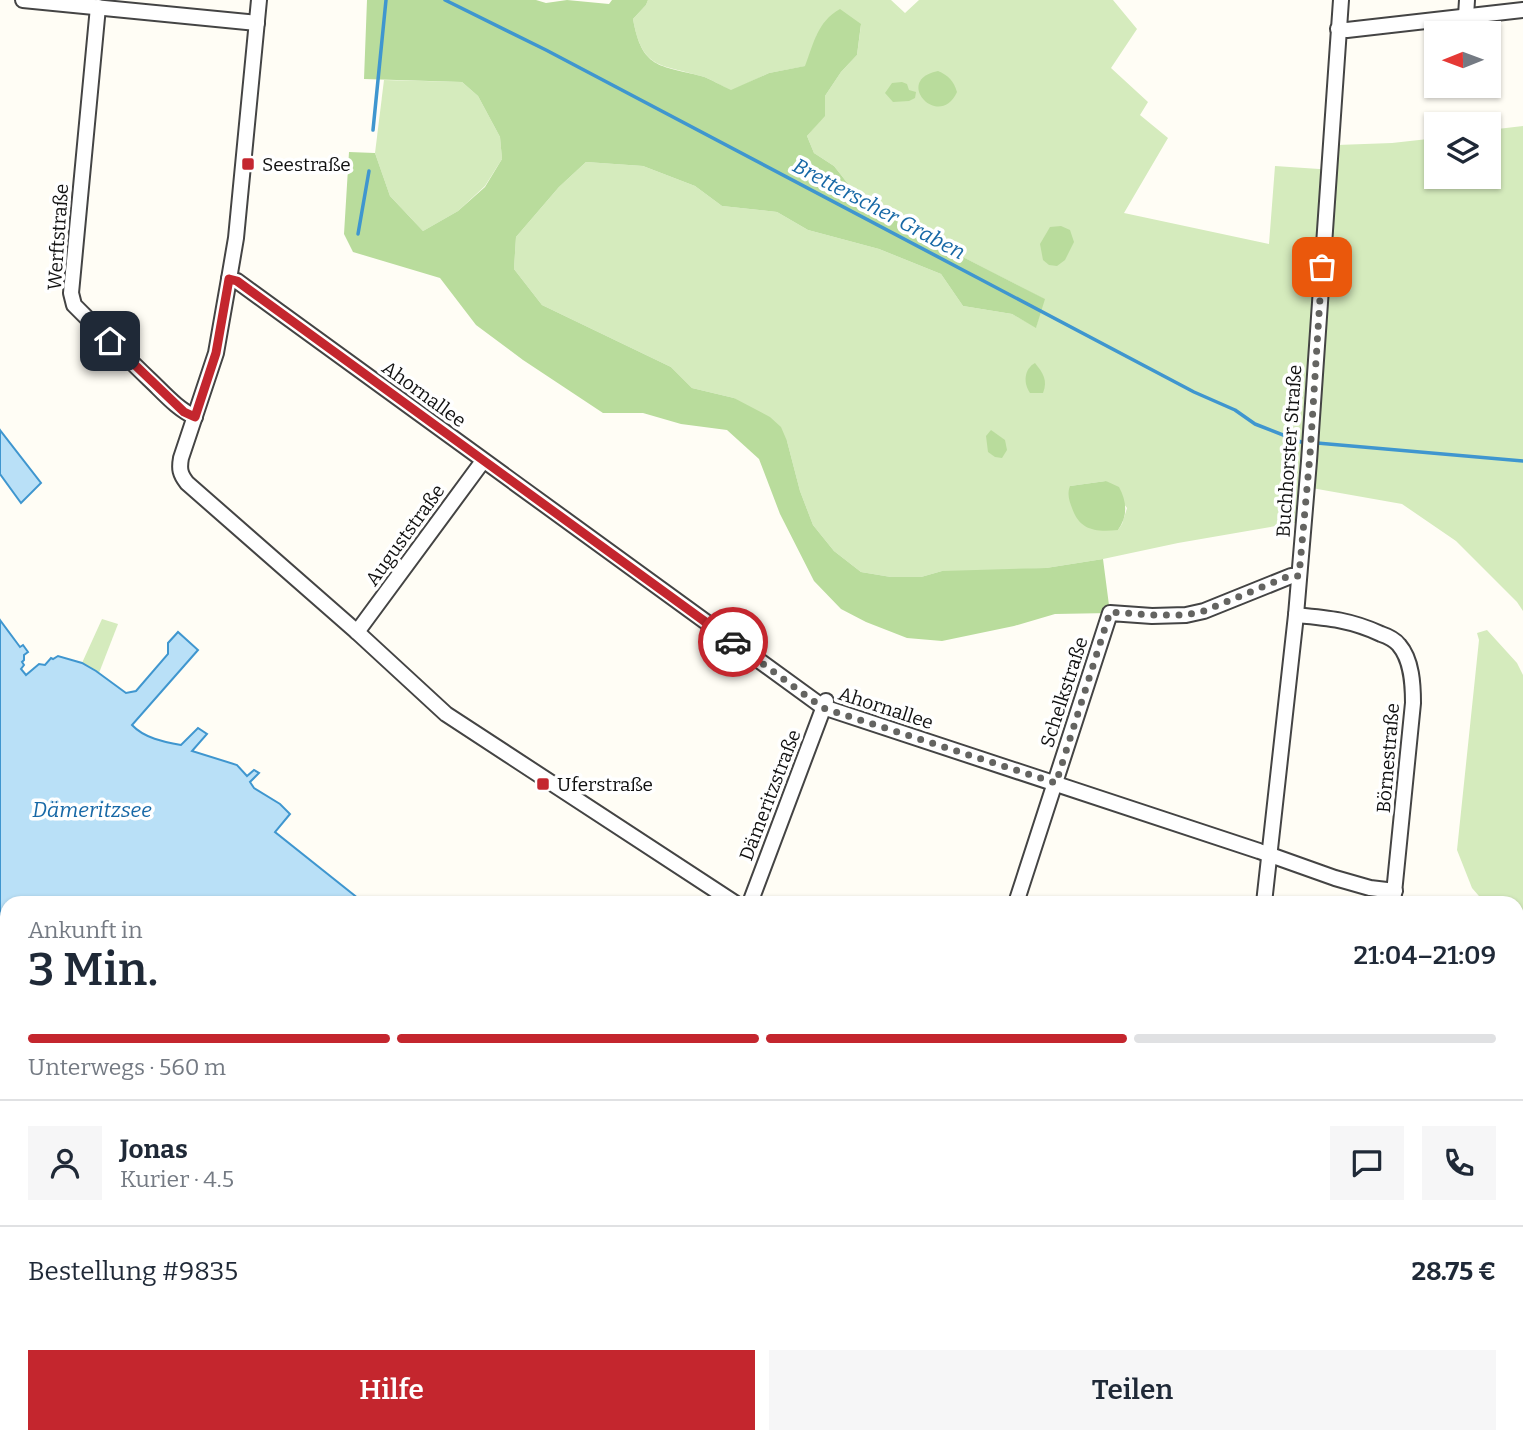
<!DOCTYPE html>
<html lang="de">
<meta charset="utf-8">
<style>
body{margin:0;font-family:Bitter,serif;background:#f6f6f7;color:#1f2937;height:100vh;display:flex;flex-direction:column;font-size:26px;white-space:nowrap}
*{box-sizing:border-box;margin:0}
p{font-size:23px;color:#747a83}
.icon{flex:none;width:38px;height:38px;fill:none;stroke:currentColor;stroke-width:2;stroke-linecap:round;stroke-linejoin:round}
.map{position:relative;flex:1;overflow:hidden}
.side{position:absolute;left:0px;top:896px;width:1524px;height:548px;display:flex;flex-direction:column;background:#fff;border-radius:21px 21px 0 0;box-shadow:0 2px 5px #0004}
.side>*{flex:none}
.needle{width:46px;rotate:269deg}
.tools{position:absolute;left:1424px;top:21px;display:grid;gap:14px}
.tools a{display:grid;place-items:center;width:77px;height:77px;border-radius:0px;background:#fff;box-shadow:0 2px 5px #0004;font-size:35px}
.pin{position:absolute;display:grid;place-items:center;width:60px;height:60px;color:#fff;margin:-30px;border-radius:14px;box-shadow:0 4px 10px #0006}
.courier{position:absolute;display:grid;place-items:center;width:70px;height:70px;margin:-35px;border:5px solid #c4262e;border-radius:50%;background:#fff;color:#222;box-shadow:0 2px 9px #0007}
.summary em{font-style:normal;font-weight:600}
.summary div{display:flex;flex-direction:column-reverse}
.summary{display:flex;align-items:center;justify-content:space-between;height:119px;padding:0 28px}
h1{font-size:46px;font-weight:600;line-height:52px}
.bar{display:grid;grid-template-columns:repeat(4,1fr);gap:10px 7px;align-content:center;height:84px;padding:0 28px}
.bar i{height:9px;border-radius:5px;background:#e0e1e3}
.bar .on{background:#c4262e}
.bar p{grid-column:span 4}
.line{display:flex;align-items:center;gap:18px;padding:0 28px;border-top:2px solid #e0e1e3}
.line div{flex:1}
.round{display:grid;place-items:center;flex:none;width:74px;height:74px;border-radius:0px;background:#f6f6f7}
.action{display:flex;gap:14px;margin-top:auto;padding:14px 28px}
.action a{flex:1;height:80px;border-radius:0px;background:#c4262e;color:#fff;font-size:28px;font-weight:600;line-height:80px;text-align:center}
.action a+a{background:#f6f6f7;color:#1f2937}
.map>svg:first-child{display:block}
</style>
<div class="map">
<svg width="1523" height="1443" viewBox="0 0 1523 1443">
<rect width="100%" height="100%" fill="#fffdf5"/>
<g fill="#d5ebbd" fill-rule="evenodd">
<path d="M 648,0 L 891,0 L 905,13 L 919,0 L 1113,0 L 1137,29 L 1111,68 L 1148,102 L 1140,115 L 1168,138 L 1124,213 L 1269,244 L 1275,166 L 1334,170 L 1337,145 L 1392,143 L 1437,138 L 1437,177 L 1489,177 L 1489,130 L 1523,126 L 1523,611 L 1517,602 L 1456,541 L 1402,504 L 1306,487 L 1299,522 L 1178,543 L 1103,559 L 1046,568 L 981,571 L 942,571 L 921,577 L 891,577 L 861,572 L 834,551 L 813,525 L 800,491 L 787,441 L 734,398 L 692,388 L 671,367 L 542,305 L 514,269 L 516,237 L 559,187 L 586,162 L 643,166 L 695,186 L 722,206 L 777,212 L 808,230 L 879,249 L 941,274 L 963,306 L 1012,314 L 1036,327 L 1044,299 L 914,232 L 856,194 L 834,166 L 814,153 L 807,136 L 819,122 L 825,111 L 825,96 L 841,72 L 857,55 L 861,25 L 817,35 L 806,66 L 769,73 L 731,91 C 721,86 712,79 701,76 C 659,64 642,69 633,19 L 646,5 ZM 1106,481 L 1127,508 L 1122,524 L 1118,530 L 1070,486 Z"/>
<polygon points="384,80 462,82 478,96 500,137 502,159 485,186 458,211 423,231 390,196 375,153"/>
<polygon points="102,619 118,624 99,673 82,663"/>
<polygon points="1487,630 1517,663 1523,675 1523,919 1517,917 1517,903 1485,903 1472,888 1457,850 1479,640 1477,633"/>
<polygon points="1517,1372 1523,1374 1523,1443 1487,1443 1480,1437 1517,1437"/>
</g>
<g fill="#b9dc9c">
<path d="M 367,0 L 536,0 L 546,3 L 567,0 L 609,4 L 612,0 L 648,0 L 646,5 L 633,19 C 642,69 659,65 701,76 C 712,79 721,86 731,90 L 769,73 L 805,66 C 814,43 817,22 840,9 L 861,24 L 857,55 L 841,72 L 825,96 L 825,116 L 807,136 L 814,153 L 834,166 L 856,194 L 914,232 L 1045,299 L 1036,328 L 1012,314 L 963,306 L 941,274 L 879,249 L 808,230 L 777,212 L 722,206 L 695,186 L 643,166 L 586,162 L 559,187 L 516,237 L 514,269 L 542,305 L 671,367 L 692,388 L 734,398 L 770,417 L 781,427 L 787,441 L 800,491 L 813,525 L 834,551 L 861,572 L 891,577 L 921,577 L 942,571 L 1046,568 L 1103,559 L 1110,613 L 1055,614 L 1014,626 L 942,641 L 907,638 L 866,622 L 841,609 L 814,581 L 780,514 L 759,459 L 727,430 L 681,424 L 643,413 L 603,413 L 523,360 L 476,325 L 440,278 L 353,252 L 344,234 L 349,152 L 375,153 L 390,196 L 423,231 L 458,211 L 485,187 L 502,159 L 500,137 L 478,96 L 462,82 L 364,79 Z"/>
<path d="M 938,71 C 949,76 953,80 957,92 C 939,131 892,80 938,71 Z"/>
<polygon points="902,82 907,84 909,90 916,92 915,98 909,101 893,102 885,93 892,83"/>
<polygon points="1061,226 1070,230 1074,242 1065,260 1057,266 1049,265 1043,260 1040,244 1050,227"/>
<path d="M 1035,363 C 1043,373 1048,380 1043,393 L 1030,393 C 1023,383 1024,369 1035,363 Z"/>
<polygon points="991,430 1005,440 1007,450 1002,458 995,457 988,452 986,436"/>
<path d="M 1106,481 L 1119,487 C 1127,502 1128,516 1118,530 C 1096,532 1080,531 1072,508 C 1069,500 1067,494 1070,486 Z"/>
<polygon points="1517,1296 1523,1299 1523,1374 1517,1372"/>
<polygon points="1306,1437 1480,1437 1487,1443 1306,1443"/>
</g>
<g fill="#b9e0f7" stroke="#3f96cf" stroke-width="2">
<polygon points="0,430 41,483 21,503 0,474"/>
<path d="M 0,620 L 20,647 L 23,645 L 28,652 L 24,655 L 24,660 L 22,662 L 24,665 L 21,669 L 26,675 L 39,664 L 45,665 L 51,658 L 53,659 L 58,656 L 82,663 L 96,671 L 126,693 L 136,691 L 168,654 L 168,643 L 178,632 L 198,650 L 132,725 C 144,738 164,742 181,745 L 198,728 L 207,734 L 192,751 L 237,765 L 247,776 L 254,770 L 259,773 L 250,782 L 254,788 L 280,804 L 290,814 L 275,832 L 364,903 L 7,903 L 7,1437 L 884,1437 L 895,1443 L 0,1443 Z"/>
<polygon points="962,1437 1032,1437 1032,1443 903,1443 911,1441"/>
</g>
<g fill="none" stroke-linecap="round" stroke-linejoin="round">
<g stroke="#3f96cf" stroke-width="3.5">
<polyline points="445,0 546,50 1194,392 1235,410 1255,424 1301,442"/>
<polyline points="373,130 386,0"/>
<polyline points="358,234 369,171"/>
<polyline points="1317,443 1523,461"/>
<polyline points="1517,1313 1523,1315"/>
<polyline points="1310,1437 1311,1443"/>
</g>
<g stroke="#444" stroke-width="18">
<g id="minor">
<polyline points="23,0 257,23"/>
<path d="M 259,0 L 236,238 L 229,279 L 216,353 L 181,458 C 179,469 180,474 187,483 L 357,632 L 446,714 L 735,903"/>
<path d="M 98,7 L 71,293 L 74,305 C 99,330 124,355 149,379 C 163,392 177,409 195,417"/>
<polyline points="1466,16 1467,0"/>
<polyline points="1338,29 1347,30 1523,10"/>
<polyline points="229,279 237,281 823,707 1259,851 1335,878 1370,888 1395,891"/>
<path d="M 1296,615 C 1328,618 1351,620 1381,634 C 1387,636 1395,640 1399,645 C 1412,660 1413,685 1413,703 L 1393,903"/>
<polyline points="357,632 483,461"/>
<polyline points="750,903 826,701"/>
<polyline points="1016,903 1110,613 1152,616 1186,615 1204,611 1291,576 1299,576"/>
<polyline points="1264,903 1296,615 1309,461 1341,0"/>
<polyline points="1517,992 1523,993"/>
<polyline points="1517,1032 1523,1019"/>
<polyline points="1517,1228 1523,1232"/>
<polyline points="1049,1437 1050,1443"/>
</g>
</g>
<use href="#minor" stroke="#fff" stroke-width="14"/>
</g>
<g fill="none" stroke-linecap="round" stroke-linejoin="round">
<polyline stroke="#646461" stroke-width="7" stroke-dasharray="0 12.6" points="733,642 823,708 1056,783 1110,612 1152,615 1186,615 1204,611 1289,576 1299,576 1310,455 1322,267"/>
<polyline stroke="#c4262e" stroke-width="9" points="110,341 184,412 195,417 216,353 229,279 237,281 733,642"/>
</g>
<g fill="#c4262e" stroke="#fff" stroke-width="2.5">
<rect x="241" y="157" width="14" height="14" rx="3.5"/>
<rect x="536" y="777" width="14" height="14" rx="3.5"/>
</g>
<g text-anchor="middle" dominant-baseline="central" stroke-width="7" stroke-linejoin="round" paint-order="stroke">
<g font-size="19" fill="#111" stroke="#fff" text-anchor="start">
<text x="262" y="164">Seestraße</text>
<text x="557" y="784">Uferstraße</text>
</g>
<g font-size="19" fill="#111" stroke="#fff">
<text transform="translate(58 237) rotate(-86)">Werftstraße</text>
<text transform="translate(424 394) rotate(36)">Ahornallee</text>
<text transform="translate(1289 451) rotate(-86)">Buchhorster Straße</text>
<text transform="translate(405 535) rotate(-54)">Auguststraße</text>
<text transform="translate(1064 692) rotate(-72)">Schelkstraße</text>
<text transform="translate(886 708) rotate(18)">Ahornallee</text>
<text transform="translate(1388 758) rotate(-85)">Börnestraße</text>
<text transform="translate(770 795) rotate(-69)">Dämeritzstraße</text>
</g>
<g font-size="21" font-style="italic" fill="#1768a6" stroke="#fff">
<text transform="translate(879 209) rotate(28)">Bretterscher Graben</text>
<text x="92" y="810">Dämeritzsee</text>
</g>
</g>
</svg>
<div class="tools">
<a><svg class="needle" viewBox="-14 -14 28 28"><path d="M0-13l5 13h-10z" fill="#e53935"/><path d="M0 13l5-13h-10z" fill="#747a83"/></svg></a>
<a><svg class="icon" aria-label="layers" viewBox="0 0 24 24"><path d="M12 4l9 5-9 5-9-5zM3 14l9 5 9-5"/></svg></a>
</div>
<div class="pin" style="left:1322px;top:267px;background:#ea580c"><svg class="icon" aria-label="bag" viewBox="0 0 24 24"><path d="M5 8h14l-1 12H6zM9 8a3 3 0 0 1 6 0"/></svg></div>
<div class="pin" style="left:110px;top:341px;background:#1f2937"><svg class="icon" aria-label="home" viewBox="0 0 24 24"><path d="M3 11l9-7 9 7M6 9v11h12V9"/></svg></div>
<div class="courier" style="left:733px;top:642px"><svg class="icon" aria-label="car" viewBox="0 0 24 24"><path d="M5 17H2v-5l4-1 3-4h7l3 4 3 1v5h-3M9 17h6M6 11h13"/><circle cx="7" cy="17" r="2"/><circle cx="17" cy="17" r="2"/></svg></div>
<section class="side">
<div class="summary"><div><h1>3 Min.</h1><p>Ankunft in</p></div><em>21:04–21:09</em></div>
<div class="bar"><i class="on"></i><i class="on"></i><i class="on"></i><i></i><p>Unterwegs · 560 m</p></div>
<div class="line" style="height:126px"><a class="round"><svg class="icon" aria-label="person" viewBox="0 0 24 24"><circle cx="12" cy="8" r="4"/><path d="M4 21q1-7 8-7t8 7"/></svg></a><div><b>Jonas</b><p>Kurier · 4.5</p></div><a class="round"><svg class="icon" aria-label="chat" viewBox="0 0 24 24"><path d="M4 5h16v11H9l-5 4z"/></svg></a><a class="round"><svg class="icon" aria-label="phone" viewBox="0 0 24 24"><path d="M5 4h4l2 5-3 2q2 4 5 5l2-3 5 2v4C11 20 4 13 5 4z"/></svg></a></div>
<div class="line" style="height:91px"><div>Bestellung #9835</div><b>28.75 €</b></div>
<div class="action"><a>Hilfe</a><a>Teilen</a></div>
</section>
</div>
